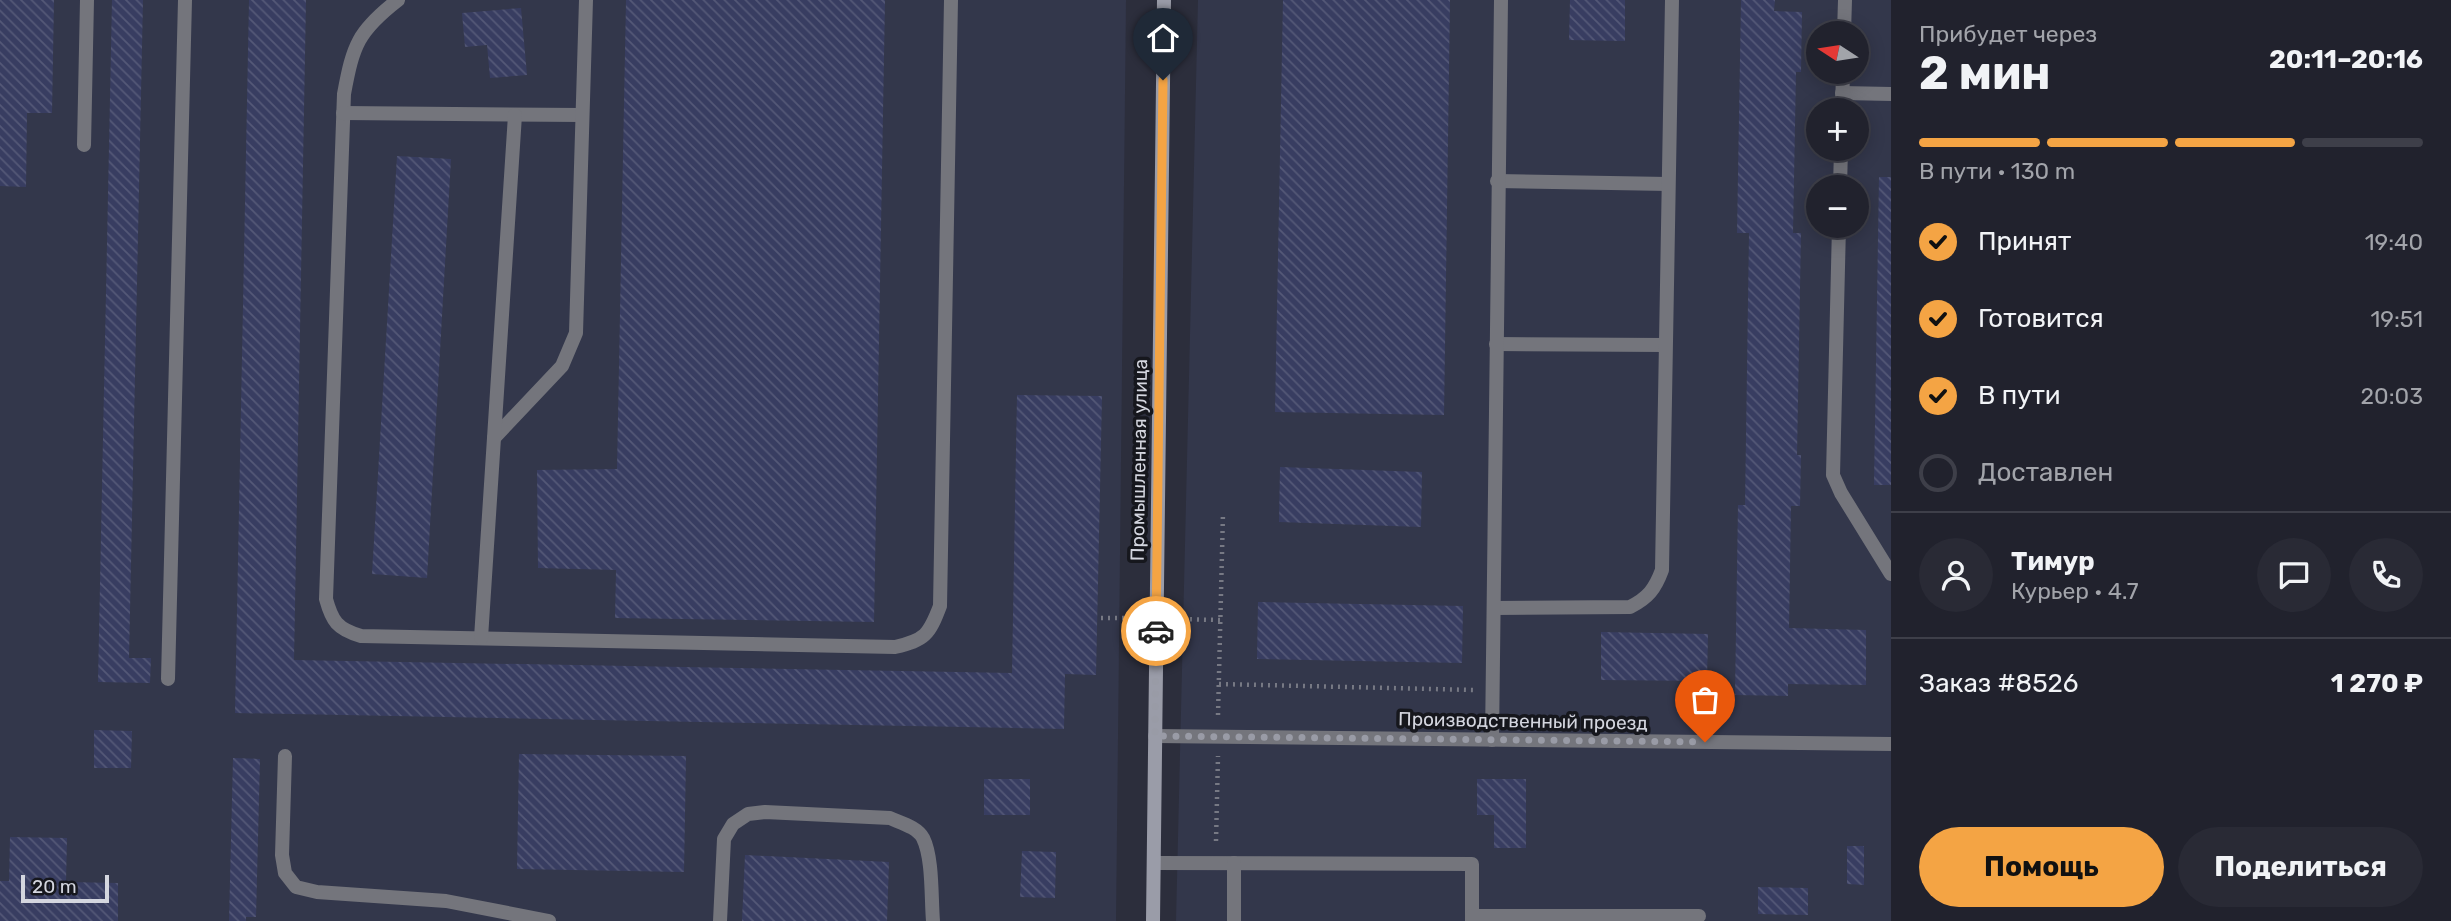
<!DOCTYPE html>
<html lang="ru">
<meta charset="utf-8">
<style>
body{margin:0;font-family:Rubik,sans-serif;background:#292a35;color:#f1f3f6;height:100vh;display:flex;flex-direction:column;font-size:26px;white-space:nowrap}
*{box-sizing:border-box;margin:0}
p{font-size:23px;color:#a2a4aa}
.icon{flex:none;width:38px;height:38px;fill:none;stroke:currentColor;stroke-width:2;stroke-linecap:round;stroke-linejoin:round}
.map{position:relative;flex:1;overflow:hidden}
.sheet{display:flex;flex-direction:column;background:#21222d;width:560px}
.sheet>*{flex:none}
.needle{width:46px;rotate:282deg}
.buttons{position:absolute;left:1806px;top:21px;display:grid;gap:14px}
.buttons a{display:grid;place-items:center;width:63px;height:63px;border-radius:50%;background:#21222d;box-shadow:0 4px 18px #0003,0 0 0 2px #3e3f49;font-size:35px}
.scale{position:absolute;left:21px;bottom:18px;width:88px;box-sizing:border-box;padding-left:7px;border:4px solid #d4d6df;border-top:0;font-size:19px;line-height:24px;white-space:nowrap;color:#d4d6df;-webkit-text-stroke:5px #16171d;paint-order:stroke}
.pin{position:absolute;display:grid;place-items:center;width:60px;height:60px;color:#fff;margin:-72px -30px;border-radius:50% 50% 50% 0;rotate:-45deg;box-shadow:0 0 7px #0007}
.pin .icon{rotate:45deg}
.courier{position:absolute;display:grid;place-items:center;width:70px;height:70px;margin:-35px;border:5px solid #f4a444;border-radius:50%;background:#fff;color:#222;box-shadow:0 2px 9px #0007}
.summary em{font-style:normal;font-weight:700}
.summary div{display:flex;flex-direction:column-reverse}
.summary{display:flex;align-items:center;justify-content:space-between;height:119px;padding:0 28px}
h1{font-size:46px;font-weight:700;line-height:52px}
.bar{display:grid;grid-template-columns:repeat(4,1fr);gap:10px 7px;align-content:center;height:84px;padding:0 28px}
.bar i{height:9px;border-radius:5px;background:#3e3f49}
.bar .current{background:#f4a444}
.bar p{grid-column:span 4}
.line{display:flex;align-items:center;gap:18px;padding:0 28px;border-top:2px solid #3e3f49}
.line div{flex:1}
.round{display:grid;place-items:center;flex:none;width:74px;height:74px;border-radius:37px;background:#292a35}
ol{padding:0 28px;list-style:none}
li{display:flex;align-items:center;gap:21px;height:77px}
li p{margin-inline-start:auto}
li .icon{padding:7px;border-radius:50%;background:#f4a444;color:#111;stroke-width:4}
li:last-child{color:#a2a4aa}
li i{width:38px;height:38px;border:4px solid #3e3f49;border-radius:50%}
.cta{display:flex;gap:14px;margin-top:auto;padding:14px 28px}
.cta a{flex:1;height:80px;border-radius:42px;background:#f4a444;color:#111;font-size:28px;font-weight:700;line-height:80px;text-align:center}
.cta a+a{background:#292a35;color:#f1f3f6}
main{display:flex;flex:1;min-height:0}
.map>svg:first-child{display:block}
</style>
<main>
<div class="map">
<svg width="1891" height="921" viewBox="0 0 1891 921">
<defs>
<pattern id="building-back-hatch" width="6" height="6" patternUnits="userSpaceOnUse" patternTransform="scale(1.75)"><rect width="6" height="6" fill="#383d61"/><path d="M-1 5l2 2M0 0l6 6M5-1l2 2" fill="none" stroke="#545877"/></pattern>
</defs>
<rect width="100%" height="100%" fill="#2c2e3c"/>
<g fill="#33374b" fill-rule="evenodd">
<polygon points="0,0 1126,0 1116,921 0,921"/>
<path d="M 1198,0 L 1891,0 L 1891,921 L 1176,921 ZM 1818,33 L 1857,33 L 1857,72 L 1818,72 ZM 1818,110 L 1857,110 L 1857,149 L 1818,149 ZM 1818,187 L 1857,187 L 1857,226 L 1818,226 Z"/>
</g>
<g fill="url(#building-back-hatch)">
<polygon points="0,0 54,0 52,113 27,113 26,187 0,186"/>
<polygon points="112,0 143,0 129,658 151,658 150,683 98,682"/>
<polygon points="249,0 306,0 294,660 1012,673 1017,395 1102,396 1096,675 1065,674 1064,729 235,713"/>
<polygon points="626,0 885,0 874,622 615,618 616,570 538,568 537,470 617,469"/>
<polygon points="1283,0 1450,0 1444,415 1275,412"/>
<polygon points="1570,0 1625,0 1625,41 1569,40"/>
<polygon points="1741,0 1775,0 1774,11 1802,12 1801,72 1796,72 1793,233 1801,233 1797,455 1801,455 1800,506 1791,506 1789,628 1866,630 1866,685 1788,684 1788,696 1735,695 1738,505 1745,505 1749,233 1737,233"/>
<polygon points="521,8 527,75 490,78 487,45 465,47 462,13"/>
<polygon points="397,156 451,159 427,578 372,574"/>
<polygon points="1879,177 1891,177 1891,485 1874,485"/>
<polygon points="1280,467 1422,472 1421,527 1279,522"/>
<polygon points="1258,602 1463,606 1462,663 1257,659"/>
<polygon points="1601,632 1708,634 1707,681 1601,680"/>
<polygon points="94,730 132,731 131,768 94,768"/>
<polygon points="519,754 686,756 684,872 517,869"/>
<polygon points="233,758 260,759 256,917 246,917 246,921 229,921"/>
<rect x="984" y="779" width="46" height="36"/>
<polygon points="1477,779 1526,779 1526,848 1494,848 1494,815 1477,815"/>
<polygon points="10,837 67,838 66,882 118,883 118,921 0,921 0,881 9,881"/>
<polygon points="1847,846 1864,846 1864,885 1847,884"/>
<polygon points="1022,851 1056,852 1055,898 1020,897"/>
<polygon points="745,855 889,862 887,921 742,921"/>
<polygon points="1758,887 1808,888 1808,915 1758,914"/>
</g>
<g fill="none" stroke-linecap="round" stroke-linejoin="round">
<g stroke="#777984" stroke-width="4.5" stroke-dasharray="2 5" stroke-linecap="butt">
<polyline points="1101,618 1135,618"/>
<polyline points="1176,619 1220,620"/>
<polyline points="1219,684 1474,690"/>
<polyline points="1218,715 1223,513"/>
<polyline points="1216,841 1218,756"/>
</g>
<g stroke="#74757c" stroke-width="14">
<path d="M 398,0 C 358,31 353,45 344,94 L 326,599 C 332,621 337,629 361,636 L 895,647 C 925,640 929,635 940,606 L 951,0"/>
<polyline points="1844,33 1845,0"/>
<polyline points="1842,93 1891,94"/>
<polyline points="1842,110 1843,72"/>
<polyline points="343,113 582,115"/>
<polyline points="84,145 87,0"/>
<polyline points="1497,181 1668,184"/>
<polyline points="1840,187 1841,149"/>
<polyline points="1839,226 1833,475 1841,493 1891,574"/>
<polyline points="1496,344 1665,345"/>
<polyline points="494,438 562,366 576,333 586,0"/>
<path d="M 1494,608 L 1630,607 C 1648,598 1655,589 1662,570 L 1672,0"/>
<polyline points="481,638 515,115"/>
<polyline points="168,679 185,0"/>
<polyline points="1492,740 1501,0"/>
<polyline points="285,756 282,855 285,873 296,887 317,892 446,901 549,921"/>
<polyline points="1154,863 1472,864 1472,921"/>
<polyline points="1472,916 1699,916"/>
<path d="M 720,921 L 724,839 L 733,824 L 748,814 L 765,812 L 890,818 C 901,823 917,827 923,838 C 933,858 931,898 933,921"/>
<polyline points="1234,921 1234,863"/>
</g>
<polyline stroke="#74757c" stroke-width="14" points="1155,736 1891,744"/>
<polyline stroke="#9a9ca8" stroke-width="14" points="1153,921 1164,0"/>
</g>
<g fill="none" stroke-linecap="round" stroke-linejoin="round">
<polyline stroke="#999ba6" stroke-width="7" stroke-dasharray="0 12.6" points="1156,631 1155,736 1705,742"/>
<polyline stroke="#f4a444" stroke-width="9" points="1156,631 1163,80"/>
</g>
<g text-anchor="middle" dominant-baseline="central" stroke-width="7" stroke-linejoin="round" paint-order="stroke">
<g font-size="19" fill="#d4d6df" stroke="#16171d">
<text transform="translate(1139 460) rotate(-89)">Промышленная улица</text>
<text transform="translate(1523 721) rotate(1)">Производственный проезд</text>
</g>
</g>
</svg>
<div class="buttons">
<a><svg class="needle" viewBox="-14 -14 28 28"><path d="M0-13l5 13h-10z" fill="#e53935"/><path d="M0 13l5-13h-10z" fill="#a2a4aa"/></svg></a>
<a>+</a>
<a>−</a>
</div>
<div class="scale">20 m</div>
<div class="pin" style="left:1705px;top:742px;background:#ea580c"><svg class="icon" aria-label="bag" viewBox="0 0 24 24"><path d="M5 8h14l-1 12H6zM9 8a3 3 0 0 1 6 0"/></svg></div>
<div class="pin" style="left:1163px;top:80px;background:#1f2937"><svg class="icon" aria-label="home" viewBox="0 0 24 24"><path d="M3 11l9-7 9 7M6 9v11h12V9"/></svg></div>
<div class="courier" style="left:1156px;top:631px"><svg class="icon" aria-label="car" viewBox="0 0 24 24"><path d="M5 17H2v-5l4-1 3-4h7l3 4 3 1v5h-3M9 17h6M6 11h13"/><circle cx="7" cy="17" r="2"/><circle cx="17" cy="17" r="2"/></svg></div>
</div>
<section class="sheet">
<div class="summary"><div><h1>2 мин</h1><p>Прибудет через</p></div><em>20:11–20:16</em></div>
<div class="bar"><i class="current"></i><i class="current"></i><i class="current"></i><i></i><p>В пути · 130 m</p></div>
<ol>
<li><svg class="icon" aria-label="check" viewBox="0 0 24 24"><path d="M5 12l5 5 9-10"/></svg>Принят<p>19:40</p></li>
<li><svg class="icon" aria-label="check" viewBox="0 0 24 24"><path d="M5 12l5 5 9-10"/></svg>Готовится<p>19:51</p></li>
<li><svg class="icon" aria-label="check" viewBox="0 0 24 24"><path d="M5 12l5 5 9-10"/></svg>В пути<p>20:03</p></li>
<li><i></i>Доставлен</li>
</ol>
<div class="line" style="height:126px"><a class="round"><svg class="icon" aria-label="person" viewBox="0 0 24 24"><circle cx="12" cy="8" r="4"/><path d="M4 21q1-7 8-7t8 7"/></svg></a><div><b>Тимур</b><p>Курьер · 4.7</p></div><a class="round"><svg class="icon" aria-label="chat" viewBox="0 0 24 24"><path d="M4 5h16v11H9l-5 4z"/></svg></a><a class="round"><svg class="icon" aria-label="phone" viewBox="0 0 24 24"><path d="M5 4h4l2 5-3 2q2 4 5 5l2-3 5 2v4C11 20 4 13 5 4z"/></svg></a></div>
<div class="line" style="height:91px"><div>Заказ #8526</div><b>1 270 ₽</b></div>
<div class="cta"><a>Помощь</a><a>Поделиться</a></div>
</section>
</main>
